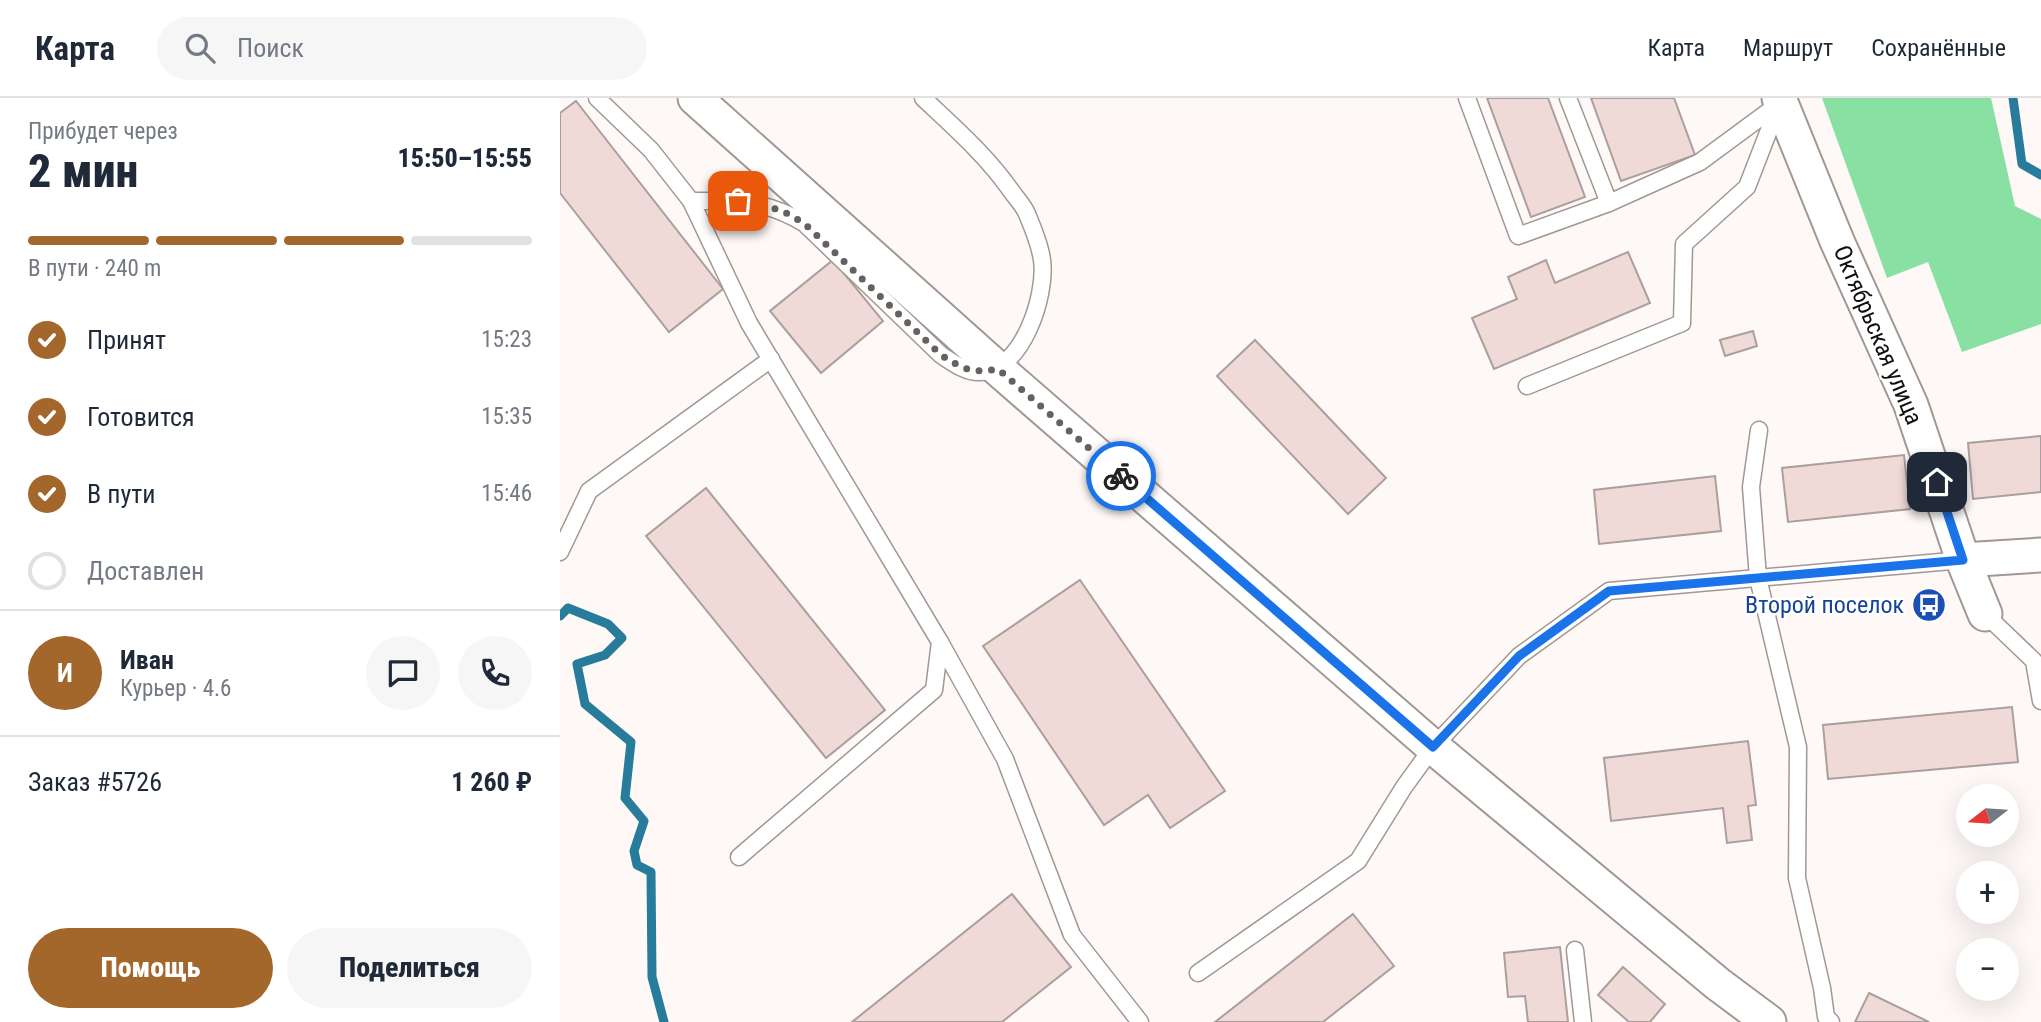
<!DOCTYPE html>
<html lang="ru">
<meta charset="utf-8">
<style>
body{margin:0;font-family:"Roboto Condensed",sans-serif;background:#f6f6f7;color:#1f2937;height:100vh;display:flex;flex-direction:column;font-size:26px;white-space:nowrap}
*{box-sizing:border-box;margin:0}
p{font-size:23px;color:#747a83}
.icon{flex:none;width:38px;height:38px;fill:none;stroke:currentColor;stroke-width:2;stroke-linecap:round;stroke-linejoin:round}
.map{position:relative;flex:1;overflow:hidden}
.details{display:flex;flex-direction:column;background:#fff;width:560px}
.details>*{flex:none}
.needle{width:46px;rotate:253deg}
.controls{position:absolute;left:1396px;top:686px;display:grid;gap:14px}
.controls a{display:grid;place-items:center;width:63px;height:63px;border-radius:50%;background:#fff;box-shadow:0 7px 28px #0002;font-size:35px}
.pin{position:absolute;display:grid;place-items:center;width:60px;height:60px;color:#fff;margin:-30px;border-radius:14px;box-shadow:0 4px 10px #0006}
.courier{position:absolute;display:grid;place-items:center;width:70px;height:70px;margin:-35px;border:5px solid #1a73e8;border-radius:50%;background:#fff;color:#222;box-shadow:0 2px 9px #0007}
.overview em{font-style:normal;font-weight:800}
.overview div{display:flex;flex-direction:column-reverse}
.overview{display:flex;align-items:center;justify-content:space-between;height:119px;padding:0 28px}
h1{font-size:46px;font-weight:800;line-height:52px}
.bar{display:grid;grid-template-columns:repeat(4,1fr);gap:10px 7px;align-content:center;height:84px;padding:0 28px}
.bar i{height:9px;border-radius:5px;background:#e0e1e3}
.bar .active{background:#a4672b}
.bar p{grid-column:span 4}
.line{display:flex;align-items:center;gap:18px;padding:0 28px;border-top:2px solid #e0e1e3}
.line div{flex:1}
.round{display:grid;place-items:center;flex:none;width:74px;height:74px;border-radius:37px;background:#f6f6f7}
ol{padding:0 28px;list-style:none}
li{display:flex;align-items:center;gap:21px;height:77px}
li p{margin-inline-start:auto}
li .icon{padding:7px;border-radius:50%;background:#a4672b;color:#fff;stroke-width:4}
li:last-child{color:#747a83}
li i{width:38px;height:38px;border:4px solid #e0e1e3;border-radius:50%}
.cta{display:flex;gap:14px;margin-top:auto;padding:14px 28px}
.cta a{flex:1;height:80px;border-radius:42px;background:#a4672b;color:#fff;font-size:28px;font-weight:800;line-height:80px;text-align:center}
.cta a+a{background:#f6f6f7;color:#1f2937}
header{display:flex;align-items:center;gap:42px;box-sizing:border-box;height:98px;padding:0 35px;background:#fff;border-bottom:2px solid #e0e1e3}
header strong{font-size:33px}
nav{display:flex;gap:38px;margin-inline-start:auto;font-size:24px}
.search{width:490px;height:63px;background:#f6f6f7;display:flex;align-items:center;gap:18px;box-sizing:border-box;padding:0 24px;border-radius:38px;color:#747a83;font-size:26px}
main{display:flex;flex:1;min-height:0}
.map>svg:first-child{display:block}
</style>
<header>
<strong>Карта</strong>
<div class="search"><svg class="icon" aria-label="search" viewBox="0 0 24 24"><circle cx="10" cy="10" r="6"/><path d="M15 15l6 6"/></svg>Поиск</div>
<nav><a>Карта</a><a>Маршрут</a><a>Сохранённые</a></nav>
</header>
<main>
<section class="details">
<div class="overview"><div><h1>2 мин</h1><p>Прибудет через</p></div><em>15:50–15:55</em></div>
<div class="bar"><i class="active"></i><i class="active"></i><i class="active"></i><i></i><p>В пути · 240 m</p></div>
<ol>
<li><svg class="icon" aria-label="check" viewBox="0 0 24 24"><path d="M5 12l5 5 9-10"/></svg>Принят<p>15:23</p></li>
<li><svg class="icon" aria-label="check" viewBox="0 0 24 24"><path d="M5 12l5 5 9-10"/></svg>Готовится<p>15:35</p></li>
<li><svg class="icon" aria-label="check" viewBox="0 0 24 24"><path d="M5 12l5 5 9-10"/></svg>В пути<p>15:46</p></li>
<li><i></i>Доставлен</li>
</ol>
<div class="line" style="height:126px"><b class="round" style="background:#a4672b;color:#fff">И</b><div><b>Иван</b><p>Курьер · 4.6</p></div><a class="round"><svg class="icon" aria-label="chat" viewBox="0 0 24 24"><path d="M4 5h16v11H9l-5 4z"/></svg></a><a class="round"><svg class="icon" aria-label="phone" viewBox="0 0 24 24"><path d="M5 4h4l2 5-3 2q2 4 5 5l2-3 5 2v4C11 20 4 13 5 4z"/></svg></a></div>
<div class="line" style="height:91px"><div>Заказ #5726</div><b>1 260 ₽</b></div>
<div class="cta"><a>Помощь</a><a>Поделиться</a></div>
</section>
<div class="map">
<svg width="1481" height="924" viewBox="0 0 1481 924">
<rect width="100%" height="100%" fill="#fef9f7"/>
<polygon fill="#88e1a3" points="1262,0 1431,0 1455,108 1481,121 1481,226 1402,254 1368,164 1327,180"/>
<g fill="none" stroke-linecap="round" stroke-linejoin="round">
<g stroke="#277b9b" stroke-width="9">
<polyline points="1453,0 1462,66 1481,77"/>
<polyline points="0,518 8,510 48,526 62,540 45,557 17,566 25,606 71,644 65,700 84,723 74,753 77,767 91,774 92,879 104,924"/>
</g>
</g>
<g fill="#f0dad8" stroke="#ab9f9e" stroke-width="2">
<polygon points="927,0 988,0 1025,99 971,119"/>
<polygon points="1031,0 1114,0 1135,57 1061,83"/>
<polygon points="16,3 163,191 109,234 0,95 0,15"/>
<polygon points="1068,154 1090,205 934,271 912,220 957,201 948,179 986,162 995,185"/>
<polygon points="273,162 323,223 261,275 210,213"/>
<polygon points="1193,233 1197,248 1165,258 1160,242"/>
<polygon points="695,242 826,380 788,416 657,278"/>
<polygon points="1481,338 1481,394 1413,401 1408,345"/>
<polygon points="1344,357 1350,411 1228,424 1222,370"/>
<polygon points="1155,378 1161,433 1039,446 1034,392"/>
<polygon points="146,390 325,612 266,660 86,438"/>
<polygon points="520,482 665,693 610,730 588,697 544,727 423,548"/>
<polygon points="1452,609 1458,664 1268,681 1263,627"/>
<polygon points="1188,643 1196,707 1188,708 1192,742 1167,745 1163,710 1051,723 1044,660"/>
<polygon points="452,796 511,869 442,924 292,924"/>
<polygon points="793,816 834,868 763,924 655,924"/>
<polygon points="1000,849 1008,924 968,924 965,898 948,899 944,855"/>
<polygon points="1063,869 1105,906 1090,924 1069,924 1038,897"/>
<polygon points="1309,895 1369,924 1295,924"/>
</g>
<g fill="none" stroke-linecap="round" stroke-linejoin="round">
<g stroke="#a29893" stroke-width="19">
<g id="service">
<polyline points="37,0 91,52 131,103 189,225 380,544 374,592 179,759"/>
<polyline points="907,0 958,138 1049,105 1140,64 1220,5"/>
<polyline points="1008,0 1049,105"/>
<path d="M 131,103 C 177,103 203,101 244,125 L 381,257 C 392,264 406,275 420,274 C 462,274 487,197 482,162 C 480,147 473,130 467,116 C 464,108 457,101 452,94 C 427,58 395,30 363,0"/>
<polyline points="967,288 1122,225 1124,146 1187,89 1218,9"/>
<polyline points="1199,332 1191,389 1198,480 1238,649 1237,780 1262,890 1266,919 1271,924"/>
<polyline points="0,454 29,393 211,261"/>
<polyline points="1425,516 1474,563 1481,603"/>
<polyline points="380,544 445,661 512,837 580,924"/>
<polyline points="1015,852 1023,924"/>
<polyline points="638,875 798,763 844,689 873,649 959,558 1049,493 1403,462"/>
</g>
</g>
<g stroke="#a29893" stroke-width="37">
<g id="minor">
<polyline points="135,0 438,271 873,649 1158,886 1209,924"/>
<polyline points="1219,0 1277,143 1351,307 1403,462 1425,516"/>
<polyline points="1403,462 1481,457"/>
</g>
</g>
<use href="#service" stroke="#fff" stroke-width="16"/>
<use href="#minor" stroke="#fff" stroke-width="33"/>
</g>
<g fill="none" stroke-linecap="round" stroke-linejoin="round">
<path stroke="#656160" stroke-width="7" stroke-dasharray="0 12.6" d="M 178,103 L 221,112 L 244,125 L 381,257 C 403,271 412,276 438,271 L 561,378"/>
<polyline stroke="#1a73e8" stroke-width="9" points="561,378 873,649 959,558 1049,493 1403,462 1377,384"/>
</g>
<defs>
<g id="bus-disc" transform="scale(1.75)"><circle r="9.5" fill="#1a4fb4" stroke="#fff"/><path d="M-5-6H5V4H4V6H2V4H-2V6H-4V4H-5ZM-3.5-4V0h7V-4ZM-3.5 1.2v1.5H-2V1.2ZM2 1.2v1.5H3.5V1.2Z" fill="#fff"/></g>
</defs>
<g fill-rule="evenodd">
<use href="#bus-disc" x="1369" y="507"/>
</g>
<g text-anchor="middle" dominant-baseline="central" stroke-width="5" stroke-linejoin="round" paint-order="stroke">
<g font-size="24" fill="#130f0e" stroke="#fff">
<text transform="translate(1318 237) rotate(67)">Октябрьская улица</text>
</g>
<g font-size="24" fill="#164399" stroke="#fff" text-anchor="end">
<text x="1344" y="507">Второй поселок</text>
</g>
</g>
</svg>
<div class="controls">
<a><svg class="needle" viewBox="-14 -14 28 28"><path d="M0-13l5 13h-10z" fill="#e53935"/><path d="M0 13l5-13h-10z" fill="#747a83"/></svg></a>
<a>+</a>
<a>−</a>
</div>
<div class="pin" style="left:178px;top:103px;background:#ea580c"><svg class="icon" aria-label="bag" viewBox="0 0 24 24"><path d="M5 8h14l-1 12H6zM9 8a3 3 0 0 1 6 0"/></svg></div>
<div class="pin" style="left:1377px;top:384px;background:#1f2937"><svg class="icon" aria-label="home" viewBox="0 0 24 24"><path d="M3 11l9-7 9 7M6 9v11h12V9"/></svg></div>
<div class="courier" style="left:561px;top:378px"><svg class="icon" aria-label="bike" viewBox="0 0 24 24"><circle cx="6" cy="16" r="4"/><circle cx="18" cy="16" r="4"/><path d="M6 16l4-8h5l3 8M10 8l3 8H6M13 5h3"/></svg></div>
</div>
</main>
